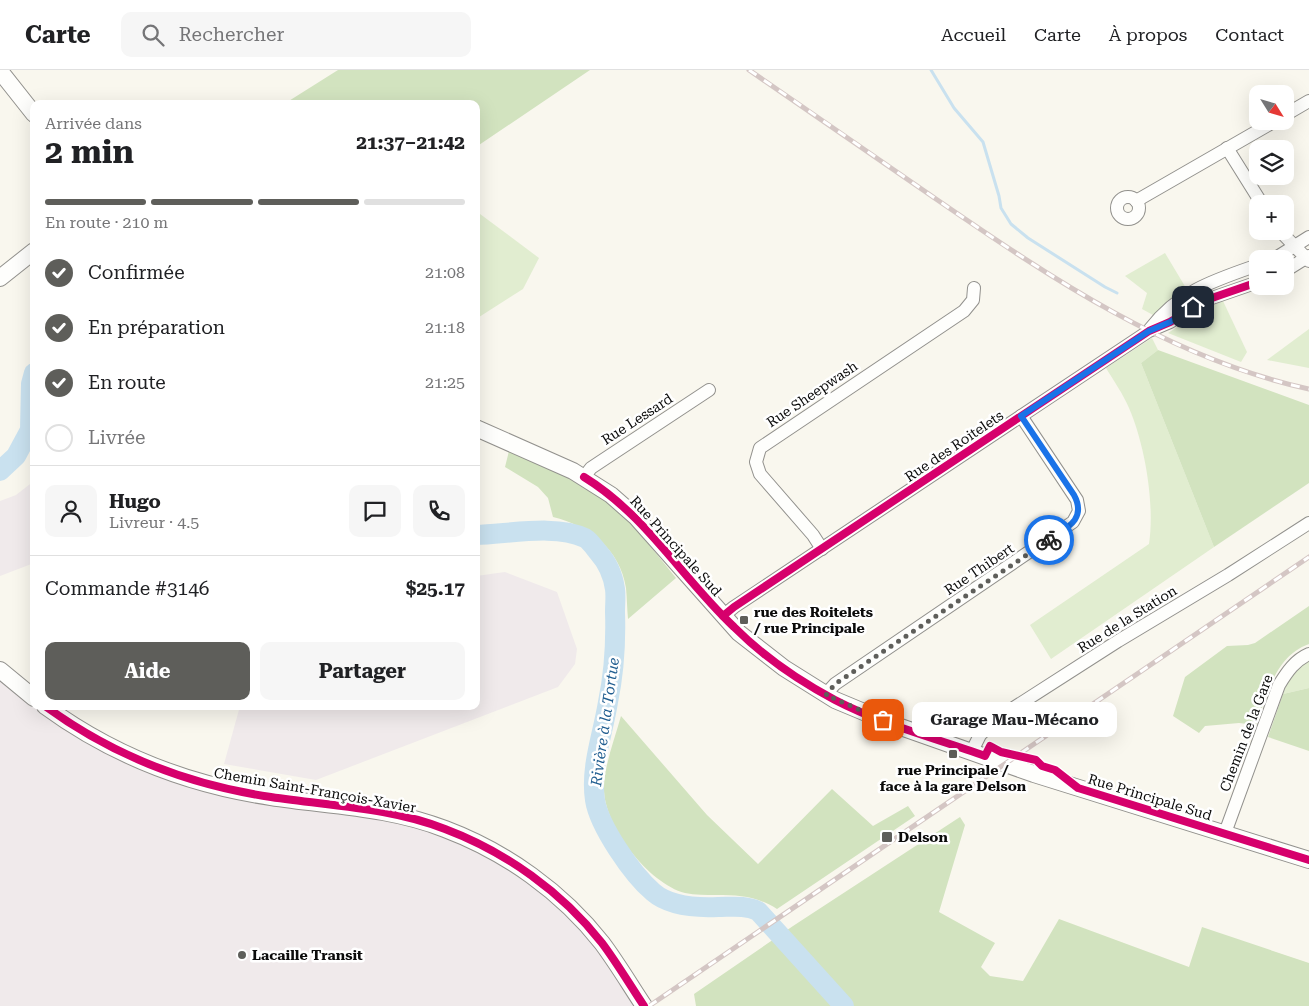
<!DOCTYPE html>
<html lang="fr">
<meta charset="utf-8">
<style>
body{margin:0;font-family:"Roboto Serif",serif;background:#f6f6f6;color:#202124;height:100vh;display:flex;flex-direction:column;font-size:19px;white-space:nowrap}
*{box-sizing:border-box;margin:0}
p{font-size:16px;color:#757577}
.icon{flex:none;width:28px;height:28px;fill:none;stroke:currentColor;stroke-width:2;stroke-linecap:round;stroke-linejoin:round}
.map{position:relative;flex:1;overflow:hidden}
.drawer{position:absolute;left:30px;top:30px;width:450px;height:610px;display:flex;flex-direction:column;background:#fff;border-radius:10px;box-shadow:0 5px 20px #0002}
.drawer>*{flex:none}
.needle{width:32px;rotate:127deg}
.fabs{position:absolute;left:1249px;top:15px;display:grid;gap:10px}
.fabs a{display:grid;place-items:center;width:45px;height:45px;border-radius:10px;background:#fff;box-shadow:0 5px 20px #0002;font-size:25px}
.pin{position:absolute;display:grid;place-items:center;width:42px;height:42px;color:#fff;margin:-21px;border-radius:10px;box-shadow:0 2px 8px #0006}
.courier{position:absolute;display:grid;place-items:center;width:50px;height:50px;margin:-25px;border:4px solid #1a73e8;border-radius:50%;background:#fff;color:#222;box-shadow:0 1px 6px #0007}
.bubble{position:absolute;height:35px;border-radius:10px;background:#fff;box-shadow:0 5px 20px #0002;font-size:16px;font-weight:700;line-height:35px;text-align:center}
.summary em{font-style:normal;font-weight:700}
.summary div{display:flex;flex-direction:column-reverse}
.summary{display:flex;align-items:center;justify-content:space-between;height:85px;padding:0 15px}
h1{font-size:32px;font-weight:700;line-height:38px}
.bar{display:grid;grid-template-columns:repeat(4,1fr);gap:8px 5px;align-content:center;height:60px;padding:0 15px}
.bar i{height:6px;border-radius:4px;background:#e0e0e0}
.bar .active{background:#5e5e5a}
.bar p{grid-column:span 4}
.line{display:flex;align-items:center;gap:12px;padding:0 15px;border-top:1px solid #e0e0e0}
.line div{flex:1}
.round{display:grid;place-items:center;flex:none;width:52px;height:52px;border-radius:10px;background:#f6f6f6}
ol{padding:0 15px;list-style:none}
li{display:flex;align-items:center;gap:15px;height:55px}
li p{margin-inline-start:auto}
li .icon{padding:5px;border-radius:50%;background:#5e5e5a;color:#fff;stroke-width:4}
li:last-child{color:#757577}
li i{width:28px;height:28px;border:2px solid #e0e0e0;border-radius:50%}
.cta{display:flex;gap:10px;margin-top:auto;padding:10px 15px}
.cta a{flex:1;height:58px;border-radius:10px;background:#5e5e5a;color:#fff;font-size:20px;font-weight:700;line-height:58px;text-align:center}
.cta a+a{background:#f6f6f6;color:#202124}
header{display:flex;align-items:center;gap:30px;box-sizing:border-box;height:70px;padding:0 25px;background:#fff;border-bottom:1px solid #e0e0e0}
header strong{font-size:24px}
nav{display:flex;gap:28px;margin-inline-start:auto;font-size:18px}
.search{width:350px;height:45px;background:#f6f6f6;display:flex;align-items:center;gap:12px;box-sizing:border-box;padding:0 18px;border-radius:10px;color:#757577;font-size:19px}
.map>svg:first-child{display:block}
</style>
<header>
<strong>Carte</strong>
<div class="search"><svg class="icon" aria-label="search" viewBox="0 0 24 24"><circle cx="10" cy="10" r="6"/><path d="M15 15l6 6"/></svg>Rechercher</div>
<nav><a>Accueil</a><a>Carte</a><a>À propos</a><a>Contact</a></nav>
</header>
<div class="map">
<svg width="1309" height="936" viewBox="0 0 1309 936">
<rect width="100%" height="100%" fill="#f9f7ee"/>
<g fill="#f0eaeb">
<polygon points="34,411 34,493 0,506 0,431 16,425"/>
<polygon points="505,502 557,522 577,579 575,594 558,617 316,710 224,694 240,636 476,636 476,506"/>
<polygon points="0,608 34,636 108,683 406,753 453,768 508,799 557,834 588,865 637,936 0,936"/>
</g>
<g fill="#e1edd0">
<polygon points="476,141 539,188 523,219 476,249"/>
<polygon points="1165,183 1186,218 1153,245 1142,239 1147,223 1125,206"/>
<polygon points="1223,231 1247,282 1241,292 1168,263 1208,237"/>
<polygon points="1309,259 1309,298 1267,290"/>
<path d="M 1152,268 L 1158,280 L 1141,293 L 1214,477 L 1051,589 L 1030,555 L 1149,474 C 1155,434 1145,375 1129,338 C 1123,324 1114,311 1106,298 Z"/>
<path d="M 1309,590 L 1309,618 L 1283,624 C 1288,609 1295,599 1309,590 Z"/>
</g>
<g fill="#d2e3bf">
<polygon points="338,0 590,0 476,77 476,34 284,34"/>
<polygon points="1158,280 1309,335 1309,413 1214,477 1141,293"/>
<path d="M 509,381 C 541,395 574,407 601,427 C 631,449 653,480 676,508 L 628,549 C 627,539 627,528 626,518 C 620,479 589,456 553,447 L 548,428 L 538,417 L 505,397 Z"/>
<path d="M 1309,536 L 1309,574 C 1275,586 1267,625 1256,655 L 1239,653 L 1205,656 L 1199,663 L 1173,646 L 1185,607 L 1227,576 L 1248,575 L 1255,573 Z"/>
<polygon points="1309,618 1309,681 1268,667 1283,624"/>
<path d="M 621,646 L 707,745 L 758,794 L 832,719 L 873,756 L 908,736 L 915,746 L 777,839 C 756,826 740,825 716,825 C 706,825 695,825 685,823 C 648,813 602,754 604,716 C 605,693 615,668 621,646 Z"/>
<polygon points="960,747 965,755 939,842 995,873 981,897 990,906 1023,911 1059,849 1189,897 1202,857 1309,893 1309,936 696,936 694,924 793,856"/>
</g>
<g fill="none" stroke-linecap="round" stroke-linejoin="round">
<polyline stroke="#c9e1ef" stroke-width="3" points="931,0 954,38 983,72 999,126 1001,138 1011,154 1028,168 1105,217 1117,223"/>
<g stroke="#c9e1ef" stroke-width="20">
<polyline points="0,401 16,386 30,360 31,314 34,303"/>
<path d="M 476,465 C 509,464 556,454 585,468 C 590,471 594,477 598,482 C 607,492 613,505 615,519 C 616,526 615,534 615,542 C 616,572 614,603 608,632 C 603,664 590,697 595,730 C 599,756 632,804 653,822 C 669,836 696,838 718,837 C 732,837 745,835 758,841 L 844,936"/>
</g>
<g stroke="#92918d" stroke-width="14">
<g id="minor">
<polyline points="1285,45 1309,31"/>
<polyline points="1227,78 1262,134"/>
<circle cx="1128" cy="138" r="11"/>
<polyline points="1136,131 1275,51"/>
<polyline points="1280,161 1309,191"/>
<polyline points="1274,189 1309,167"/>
<polyline points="1285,201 1309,186"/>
<path d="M 1150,259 C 1179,221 1215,210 1258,195"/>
<polyline points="584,407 591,398 600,392 709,320"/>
<polyline points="822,479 813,465 760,404 756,392 760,378 964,241 973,230 974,218"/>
<polyline points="723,546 734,537 1149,261 1170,252 1209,229 1258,212"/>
<polyline points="825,625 835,614 1073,452 1079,441 1077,430 1021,346"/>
<polyline points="972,681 980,665 998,648 1118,571 1228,505 1309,453"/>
<path d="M 1225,763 L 1279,615 C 1287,602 1295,590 1309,584"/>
</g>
</g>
<g stroke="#92918d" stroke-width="18">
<g id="tertiary">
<polyline points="0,1 34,44"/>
<polyline points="0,208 34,181"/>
<polyline points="476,358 573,401 611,425 636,447 739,563 784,598 835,630 895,655 1034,704 1309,790"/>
<polyline points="0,600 34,628"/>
<path d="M 45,636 C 112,685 189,715 271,727 C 329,736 389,737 445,759 C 506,782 562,822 602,873 C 617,893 630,915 644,936"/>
</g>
</g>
<use href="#minor" stroke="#fefefc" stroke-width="12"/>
<use href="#tertiary" stroke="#fefefc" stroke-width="16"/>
<g stroke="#d4c6c4" stroke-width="5">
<g id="rail">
<path d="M 749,0 C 812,43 874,86 936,129 C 1051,208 1171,289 1309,319"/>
<polyline points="649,936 1309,487"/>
</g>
</g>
<use href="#rail" stroke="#fff" stroke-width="3" stroke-dasharray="9" stroke-linecap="butt"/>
<g stroke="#fff" stroke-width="11">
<g id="cycleway">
<path d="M 584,407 C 646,445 682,508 734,557 C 763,586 799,611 835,630 C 883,655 935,668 985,686 L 990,676 L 1001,682 L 1036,690 L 1042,696 L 1055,700 L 1078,718 L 1309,790"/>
<polyline points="723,546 734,537 1149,261 1170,252 1209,229 1258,212"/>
<path d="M 45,636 C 112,685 189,715 271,727 C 329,736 389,737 445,759 C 506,782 562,822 602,873 C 617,893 630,915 644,936"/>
</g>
</g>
<use href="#cycleway" stroke="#d6006c" stroke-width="8"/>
</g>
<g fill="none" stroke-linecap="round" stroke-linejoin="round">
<polyline stroke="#5e5e5a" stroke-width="5" stroke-dasharray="0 9" points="883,650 826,625 835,614 1049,470"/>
<path stroke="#1a73e8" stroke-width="6" d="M 1049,470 C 1067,458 1087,449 1074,425 L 1021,346 L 1149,261 L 1170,252 L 1193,237"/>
</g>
<g fill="#5e5e5a" stroke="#fff" stroke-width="2">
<rect x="739" y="545" width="10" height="10" rx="2.5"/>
<rect x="948" y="679" width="10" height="10" rx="2.5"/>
<rect x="881" y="761" width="12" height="12" rx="2.5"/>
<circle cx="242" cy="885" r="5"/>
</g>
<g text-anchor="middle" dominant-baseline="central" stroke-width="5" stroke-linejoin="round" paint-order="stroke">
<g font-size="14" fill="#0b0b0b" stroke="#fff">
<text transform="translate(812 324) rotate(-34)">Rue Sheepwash</text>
<text transform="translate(637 349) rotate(-33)">Rue Lessard</text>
<text transform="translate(954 376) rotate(-34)">Rue des Roitelets</text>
<text transform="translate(676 476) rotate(48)">Rue Principale Sud</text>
<text transform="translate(979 499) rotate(-34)">Rue Thibert</text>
<text transform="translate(1127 549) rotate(-32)">Rue de la Station</text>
<text transform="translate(1246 663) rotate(-69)">Chemin de la Gare</text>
<text transform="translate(315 720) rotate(10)">Chemin Saint-François-Xavier</text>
<text transform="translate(1150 727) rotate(17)">Rue Principale Sud</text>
</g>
<g font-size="14" font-weight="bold" fill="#0b0b0b" stroke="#fff" text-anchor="start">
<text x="754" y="542">rue des Roitelets<tspan x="754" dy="16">/ rue Principale</tspan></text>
<text x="953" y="700" text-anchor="middle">rue Principale /<tspan x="953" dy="16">face à la gare Delson</tspan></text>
<text x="898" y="767">Delson</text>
<text x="252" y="885">Lacaille Transit</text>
</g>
<g font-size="15" font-style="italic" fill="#215e90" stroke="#fff">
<text transform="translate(605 652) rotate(-82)">Rivière à la Tortue</text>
</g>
</g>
</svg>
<div class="fabs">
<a><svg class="needle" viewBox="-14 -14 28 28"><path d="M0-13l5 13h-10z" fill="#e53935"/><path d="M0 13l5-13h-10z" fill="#757577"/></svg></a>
<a><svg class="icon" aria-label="layers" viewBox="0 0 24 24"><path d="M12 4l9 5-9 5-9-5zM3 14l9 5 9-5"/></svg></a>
<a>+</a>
<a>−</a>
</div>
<div class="pin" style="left:883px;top:650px;background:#ea580c"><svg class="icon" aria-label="bag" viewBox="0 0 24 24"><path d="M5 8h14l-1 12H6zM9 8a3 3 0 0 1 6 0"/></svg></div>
<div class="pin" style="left:1193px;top:237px;background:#1f2937"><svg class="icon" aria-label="home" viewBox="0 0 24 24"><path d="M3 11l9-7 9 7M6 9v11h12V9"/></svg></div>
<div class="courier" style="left:1049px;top:470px"><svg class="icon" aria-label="bike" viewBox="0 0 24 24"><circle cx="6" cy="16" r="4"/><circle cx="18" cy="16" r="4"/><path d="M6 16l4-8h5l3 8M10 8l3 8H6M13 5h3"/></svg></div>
<div class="bubble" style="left:912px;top:632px;width:205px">Garage Mau-Mécano</div>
<section class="drawer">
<div class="summary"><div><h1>2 min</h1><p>Arrivée dans</p></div><em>21:37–21:42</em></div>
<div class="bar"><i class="active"></i><i class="active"></i><i class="active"></i><i></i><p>En route · 210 m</p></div>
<ol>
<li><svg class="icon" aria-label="check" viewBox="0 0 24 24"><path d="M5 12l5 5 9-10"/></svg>Confirmée<p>21:08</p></li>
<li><svg class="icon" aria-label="check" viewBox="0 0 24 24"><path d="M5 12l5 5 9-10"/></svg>En préparation<p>21:18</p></li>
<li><svg class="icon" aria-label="check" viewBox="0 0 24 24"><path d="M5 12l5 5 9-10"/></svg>En route<p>21:25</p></li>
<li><i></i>Livrée</li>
</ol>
<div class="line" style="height:90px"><a class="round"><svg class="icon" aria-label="person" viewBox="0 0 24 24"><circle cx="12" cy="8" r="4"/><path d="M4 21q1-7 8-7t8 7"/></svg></a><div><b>Hugo</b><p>Livreur · 4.5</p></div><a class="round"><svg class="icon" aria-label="chat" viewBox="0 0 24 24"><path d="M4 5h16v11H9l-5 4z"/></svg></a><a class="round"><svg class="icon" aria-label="phone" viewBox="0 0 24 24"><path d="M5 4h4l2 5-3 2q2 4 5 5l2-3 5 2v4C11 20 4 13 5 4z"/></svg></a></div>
<div class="line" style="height:65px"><div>Commande #3146</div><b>$25.17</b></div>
<div class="cta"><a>Aide</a><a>Partager</a></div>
</section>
</div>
